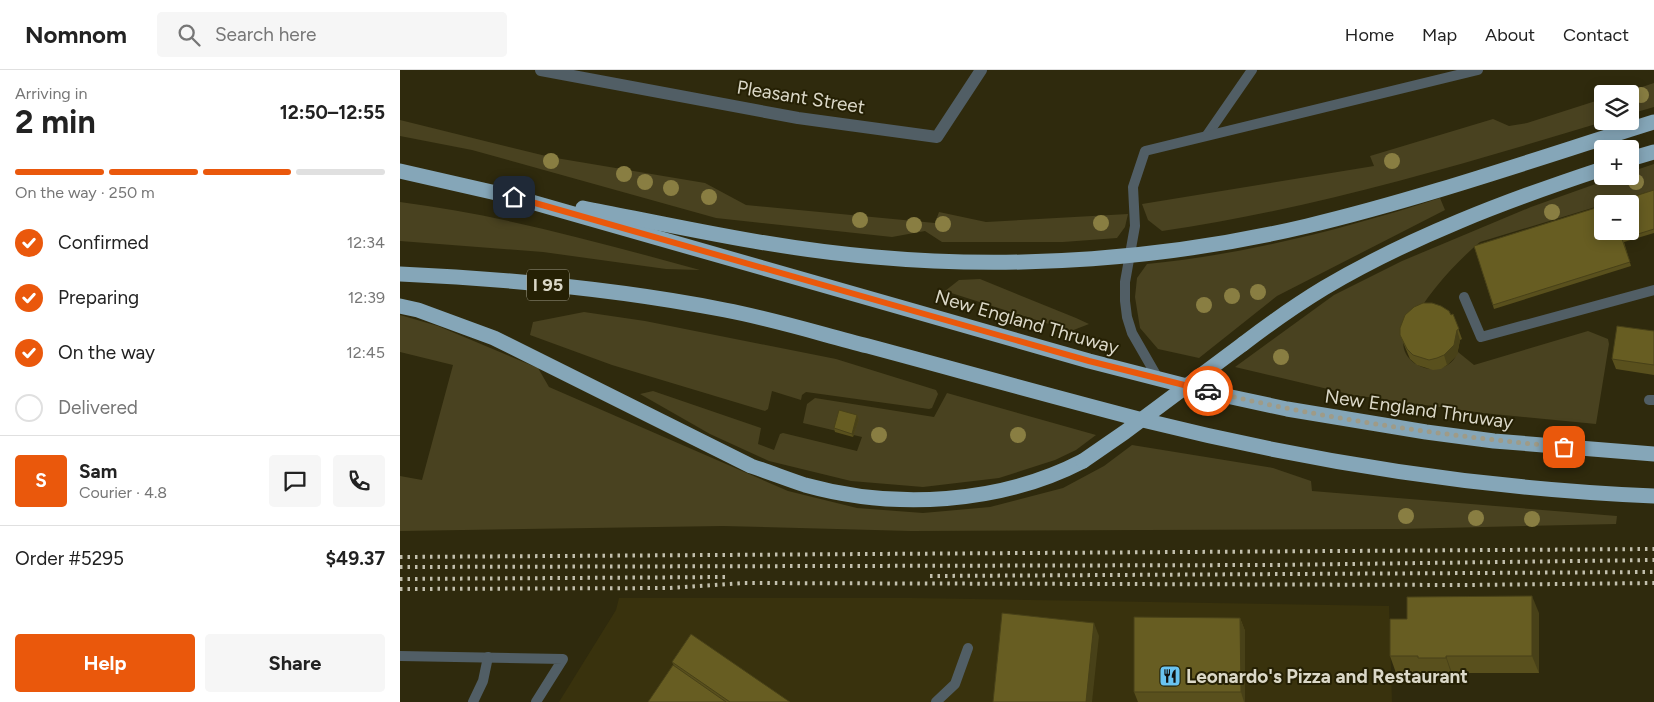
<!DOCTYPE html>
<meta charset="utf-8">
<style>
body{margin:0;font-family:Figtree,sans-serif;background:#f6f6f6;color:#222;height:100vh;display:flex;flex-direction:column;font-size:19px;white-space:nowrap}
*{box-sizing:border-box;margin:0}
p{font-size:16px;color:#767676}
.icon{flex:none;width:28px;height:28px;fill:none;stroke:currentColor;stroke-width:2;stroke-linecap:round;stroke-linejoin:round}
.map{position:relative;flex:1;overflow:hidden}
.side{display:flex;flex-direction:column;background:#fff;width:400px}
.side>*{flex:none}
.tools{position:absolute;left:1194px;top:15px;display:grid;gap:10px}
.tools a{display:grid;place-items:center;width:45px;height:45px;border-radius:5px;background:#fff;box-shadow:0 2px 12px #0003;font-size:25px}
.pin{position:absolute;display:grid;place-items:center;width:42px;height:42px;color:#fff;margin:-21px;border-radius:10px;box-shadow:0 2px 8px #0006}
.courier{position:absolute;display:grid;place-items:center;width:50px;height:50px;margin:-25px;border:4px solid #ea580c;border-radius:50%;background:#fff;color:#222;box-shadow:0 1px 6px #0007}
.overview em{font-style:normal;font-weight:700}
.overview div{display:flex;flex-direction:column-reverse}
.overview{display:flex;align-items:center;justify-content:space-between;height:85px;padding:0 15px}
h1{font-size:32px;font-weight:700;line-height:38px}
.bar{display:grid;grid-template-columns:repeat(4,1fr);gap:8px 5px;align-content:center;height:60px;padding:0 15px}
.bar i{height:6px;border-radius:4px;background:#e0e0e0}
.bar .on{background:#ea580c}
.bar p{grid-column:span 4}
.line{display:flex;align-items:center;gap:12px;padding:0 15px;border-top:1px solid #e0e0e0}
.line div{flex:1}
.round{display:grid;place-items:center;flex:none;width:52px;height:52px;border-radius:5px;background:#f6f6f6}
ol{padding:0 15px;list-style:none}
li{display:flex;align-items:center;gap:15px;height:55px}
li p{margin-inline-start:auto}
li .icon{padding:5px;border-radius:50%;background:#ea580c;color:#fff;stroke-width:4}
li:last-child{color:#767676}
li i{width:28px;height:28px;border:2px solid #e0e0e0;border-radius:50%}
.button{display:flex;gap:10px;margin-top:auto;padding:10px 15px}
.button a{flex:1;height:58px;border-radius:5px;background:#ea580c;color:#fff;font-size:20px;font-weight:700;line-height:58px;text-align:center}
.button a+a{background:#f6f6f6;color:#222}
header{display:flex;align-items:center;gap:30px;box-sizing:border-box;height:70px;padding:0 25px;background:#fff;border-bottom:1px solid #e0e0e0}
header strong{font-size:24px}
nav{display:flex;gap:28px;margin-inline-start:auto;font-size:18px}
.search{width:350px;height:45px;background:#f6f6f6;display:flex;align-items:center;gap:12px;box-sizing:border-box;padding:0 18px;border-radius:5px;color:#767676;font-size:19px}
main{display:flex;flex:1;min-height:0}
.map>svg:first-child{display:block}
</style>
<header>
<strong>Nomnom</strong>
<div class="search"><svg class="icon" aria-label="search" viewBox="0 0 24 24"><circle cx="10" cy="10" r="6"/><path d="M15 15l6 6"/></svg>Search here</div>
<nav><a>Home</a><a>Map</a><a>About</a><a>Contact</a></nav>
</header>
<main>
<section class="side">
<div class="overview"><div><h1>2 min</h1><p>Arriving in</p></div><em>12:50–12:55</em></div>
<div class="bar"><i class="on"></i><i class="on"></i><i class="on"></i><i></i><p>On the way · 250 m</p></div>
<ol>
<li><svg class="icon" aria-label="check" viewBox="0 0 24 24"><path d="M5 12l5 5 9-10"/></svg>Confirmed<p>12:34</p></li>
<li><svg class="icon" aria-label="check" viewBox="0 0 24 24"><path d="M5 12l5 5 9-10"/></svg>Preparing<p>12:39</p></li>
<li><svg class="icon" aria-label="check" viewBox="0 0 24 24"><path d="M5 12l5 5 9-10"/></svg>On the way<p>12:45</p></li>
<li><i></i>Delivered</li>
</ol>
<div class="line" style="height:90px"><b class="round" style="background:#ea580c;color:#fff">S</b><div><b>Sam</b><p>Courier · 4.8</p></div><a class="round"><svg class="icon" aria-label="chat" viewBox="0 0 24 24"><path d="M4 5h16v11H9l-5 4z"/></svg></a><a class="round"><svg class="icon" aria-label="phone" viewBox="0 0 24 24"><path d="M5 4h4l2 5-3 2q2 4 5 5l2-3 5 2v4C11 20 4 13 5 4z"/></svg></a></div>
<div class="line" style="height:65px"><div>Order #5295</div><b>$49.37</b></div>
<div class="button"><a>Help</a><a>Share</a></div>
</section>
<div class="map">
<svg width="1254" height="632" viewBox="0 0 1254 632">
<rect width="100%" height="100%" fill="#2f2a0d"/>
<polygon fill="#39320d" points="219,528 512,528 989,536 992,632 159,632 216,540"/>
<g fill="#494220">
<polygon points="1254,13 1254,37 1230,44 1230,24 1221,24"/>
<path d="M 1202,29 L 1202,51 L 1206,51 C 1060,95 913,139 762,161 L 748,150 L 742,134 L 974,96 L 970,86 L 1093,49 L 1109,56 L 1127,53 Z"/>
<polygon points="0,50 150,87 305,113 346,135 535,153 539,142 586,152 728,144 725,157 717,168 663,172 542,172 525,161 492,167 316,148 72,80 0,66"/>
<path d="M 1254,94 L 1254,120 L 1208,134 L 1202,134 L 1202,135 L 1080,172 C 1054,194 1026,225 1011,255 C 1009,259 1005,264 1004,268 C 997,296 1045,314 1058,282 L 1074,295 L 1188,261 L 1208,269 L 1209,274 L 1196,354 L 1083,343 L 953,325 L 835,297 L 934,225 L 1002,191 L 1131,137 L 1218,106 L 1230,106 L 1230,102 Z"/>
<path d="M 1040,128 L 1045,140 L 877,226 L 799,288 L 758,279 L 740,258 L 735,227 L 737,208 L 747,194 C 843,185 948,158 1040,128 Z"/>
<path d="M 0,132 C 102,145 201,173 300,200 L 266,199 L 143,182 L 0,171 Z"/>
<polygon points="580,209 676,248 689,254 671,261 545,221 559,210"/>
<polygon points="184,242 245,251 436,289 536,320 538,324 532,338 529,339 406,322 402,325 401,330 372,321 368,339 365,341 212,295 130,265 133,252"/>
<polygon points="0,245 38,256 138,298 149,317 388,421 457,438 523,443 590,437 663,418 704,396 732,375 873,398 911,411 912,421 1217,446 1216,454 999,459 511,461 323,456 0,461 0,406 22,410 53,295 0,282"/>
<polygon points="253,321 361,358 358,374 374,380 380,364 383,363 457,381 462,367 403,353 407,334 415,328 534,347 547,323 696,365 676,380 655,390 599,408 523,417 451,411 369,391 310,364 240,324"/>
</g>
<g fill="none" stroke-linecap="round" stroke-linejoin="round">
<g stroke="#515e65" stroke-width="10">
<polyline points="807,65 852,0"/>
<polyline points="1064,227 1081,267 1254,220"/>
<polyline points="759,310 732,263 727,247 725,231 725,212 735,156 733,117 745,81 1078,0"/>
<polyline points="1249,330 1254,330"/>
<polyline points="0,586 163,589 136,632"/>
<polyline points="73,632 83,611 88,587"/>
<polyline points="536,632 555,614 568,578"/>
</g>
<polyline stroke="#515e65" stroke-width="12" points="141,0 398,48 537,67 581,0"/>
<g stroke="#85a6b8" stroke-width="15">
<polyline points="1230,89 1254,82"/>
<polyline points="0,101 114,127 689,291 822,325 887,339 1026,362 1094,371 1254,384"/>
<path d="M 183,138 C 280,157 377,179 475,187 C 618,200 767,189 907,156 C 1024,128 1139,88 1254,52"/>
<path d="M 0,204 C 109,209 218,219 325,240 C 373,249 421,264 468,276 C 561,301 654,327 747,351 C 911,392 1085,419 1254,426"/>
<path d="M 0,236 L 18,240 L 94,268 L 351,396 C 369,402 387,409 405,415 C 495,440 600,434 683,391"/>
<path d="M 843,274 C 869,254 896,235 924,218 C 1010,167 1108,130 1202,99"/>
</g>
<g stroke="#c3c0ae" stroke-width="4" stroke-dasharray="2.5 5" stroke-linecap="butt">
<polyline points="0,487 1254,479"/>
<polyline points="0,497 871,495 1254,490"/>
<polyline points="530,506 1254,502"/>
<polyline points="0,509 327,507"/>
<polyline points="0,519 270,518 344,513 1066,515 1254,513"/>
</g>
<polyline stroke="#85a6b8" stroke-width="15" points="683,391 725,362 843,274"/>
</g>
<g fill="#897e42">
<circle cx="1241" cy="25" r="8"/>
<circle cx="151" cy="91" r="8"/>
<circle cx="992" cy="91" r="8"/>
<circle cx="224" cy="104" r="8"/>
<circle cx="245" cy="112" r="8"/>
<circle cx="1236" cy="112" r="8"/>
<circle cx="271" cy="118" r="8"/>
<circle cx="309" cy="127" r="8"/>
<circle cx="1152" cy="142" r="8"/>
<circle cx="460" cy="150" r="8"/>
<circle cx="701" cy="153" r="8"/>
<circle cx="543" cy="154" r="8"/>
<circle cx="514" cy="155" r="8"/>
<circle cx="858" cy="222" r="8"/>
<circle cx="832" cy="226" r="8"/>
<circle cx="804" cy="235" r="8"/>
<circle cx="881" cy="287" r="8"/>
<circle cx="479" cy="365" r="8"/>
<circle cx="618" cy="365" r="8"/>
<circle cx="1006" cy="446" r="8"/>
<circle cx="1076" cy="448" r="8"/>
<circle cx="1132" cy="449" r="8"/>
</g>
<g fill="#59501d">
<polygon points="1254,120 1254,163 1224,172 1231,196 1094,239 1074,176"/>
<polygon points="1053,244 1062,269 1060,270 1057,285 1047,295 1041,299 1033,300 1017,295 1010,289 1000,265"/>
<polygon points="1254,261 1254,305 1216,299 1212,289"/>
<polygon points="457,345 459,349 453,367 435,362 434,358"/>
<polygon points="1139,543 1139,603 1052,603 1052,606 1025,606 1024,603 996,603 990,586 1007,549"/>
<polygon points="840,548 845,561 845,632 738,632 734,622"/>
<polygon points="272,592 390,632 248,632 274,596"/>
</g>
<g fill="#484118">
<polygon points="1057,260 1060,270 1057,285 1047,295 1044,285"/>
<polygon points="457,345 459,349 453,367 452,364"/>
<polygon points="1132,526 1139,543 1139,603 1132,586"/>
<polygon points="840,548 845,561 845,632 844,632 841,622"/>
<polygon points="694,553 699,566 692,632 686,632"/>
<polygon points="1046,586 1052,603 1052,606 1046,588"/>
</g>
<g fill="#675d22" stroke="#484118">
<polygon points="1254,120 1254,159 1222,169 1230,192 1093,235 1074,176 1202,136 1202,161 1230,161 1230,134 1210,134"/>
<polygon points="1023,233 1032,233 1041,236 1049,241 1051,245 1053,244 1059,259 1057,260 1054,275 1044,285 1037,288 1029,290 1013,285 1007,279 1000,265 1000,258 1005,245 1014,237"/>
<polygon points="1217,256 1254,261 1254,295 1212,289"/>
<polygon points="439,340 457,345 452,364 434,358"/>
<polygon points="1132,526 1132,586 1046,586 1046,588 1018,588 1018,586 990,586 990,549 1007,549 1007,527"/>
<polygon points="602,543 694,553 686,632 593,632"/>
<polygon points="734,547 840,548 841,622 734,622"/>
<polygon points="291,564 390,632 330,632 272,592"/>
<polygon points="273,595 326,632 248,632"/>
</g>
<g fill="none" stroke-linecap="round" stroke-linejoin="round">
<path stroke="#9f9b87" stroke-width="5" stroke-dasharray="0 9" d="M 808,321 C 925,349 1045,366 1164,377"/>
<polyline stroke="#ea580c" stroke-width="6" points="114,127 689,291 808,321"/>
</g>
<defs>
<g id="restaurant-square" transform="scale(1.125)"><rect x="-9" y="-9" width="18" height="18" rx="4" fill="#69c3f1" stroke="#252004"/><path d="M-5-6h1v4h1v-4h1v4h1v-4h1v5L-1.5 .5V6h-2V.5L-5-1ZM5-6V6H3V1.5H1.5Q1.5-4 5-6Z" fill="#111"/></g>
</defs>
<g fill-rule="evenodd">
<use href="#restaurant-square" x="770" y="606"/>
</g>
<g text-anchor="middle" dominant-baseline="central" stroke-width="4" stroke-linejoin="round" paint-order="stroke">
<rect fill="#252004" stroke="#a4a18d" stroke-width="1" x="127" y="199.5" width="42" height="31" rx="4"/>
<g font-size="18" font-weight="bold" fill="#dbd8c8">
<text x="148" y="215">I 95</text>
</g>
<g font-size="19" fill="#dbd8c8" stroke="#252004">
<text transform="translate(401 27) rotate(9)">Pleasant Street</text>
<text transform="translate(627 252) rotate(16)">New England Thruway</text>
<text transform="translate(1019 339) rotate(8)">New England Thruway</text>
</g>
<g font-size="19" font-weight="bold" fill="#dbd8c8" stroke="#252004" text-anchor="start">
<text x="786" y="606">Leonardo's Pizza and Restaurant</text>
</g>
</g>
</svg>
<div class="tools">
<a><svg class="icon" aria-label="layers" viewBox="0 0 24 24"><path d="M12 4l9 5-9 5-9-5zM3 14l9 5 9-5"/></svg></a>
<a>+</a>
<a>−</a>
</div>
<div class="pin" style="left:1164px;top:377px;background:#ea580c"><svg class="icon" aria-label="bag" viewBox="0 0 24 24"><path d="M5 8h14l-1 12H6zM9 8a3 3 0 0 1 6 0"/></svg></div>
<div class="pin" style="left:114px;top:127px;background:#1f2937"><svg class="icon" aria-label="home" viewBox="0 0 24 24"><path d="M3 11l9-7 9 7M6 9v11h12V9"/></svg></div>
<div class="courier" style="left:808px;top:321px"><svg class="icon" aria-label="car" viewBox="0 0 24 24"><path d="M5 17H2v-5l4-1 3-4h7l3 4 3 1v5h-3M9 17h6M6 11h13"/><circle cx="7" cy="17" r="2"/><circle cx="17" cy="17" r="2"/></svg></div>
</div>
</main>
